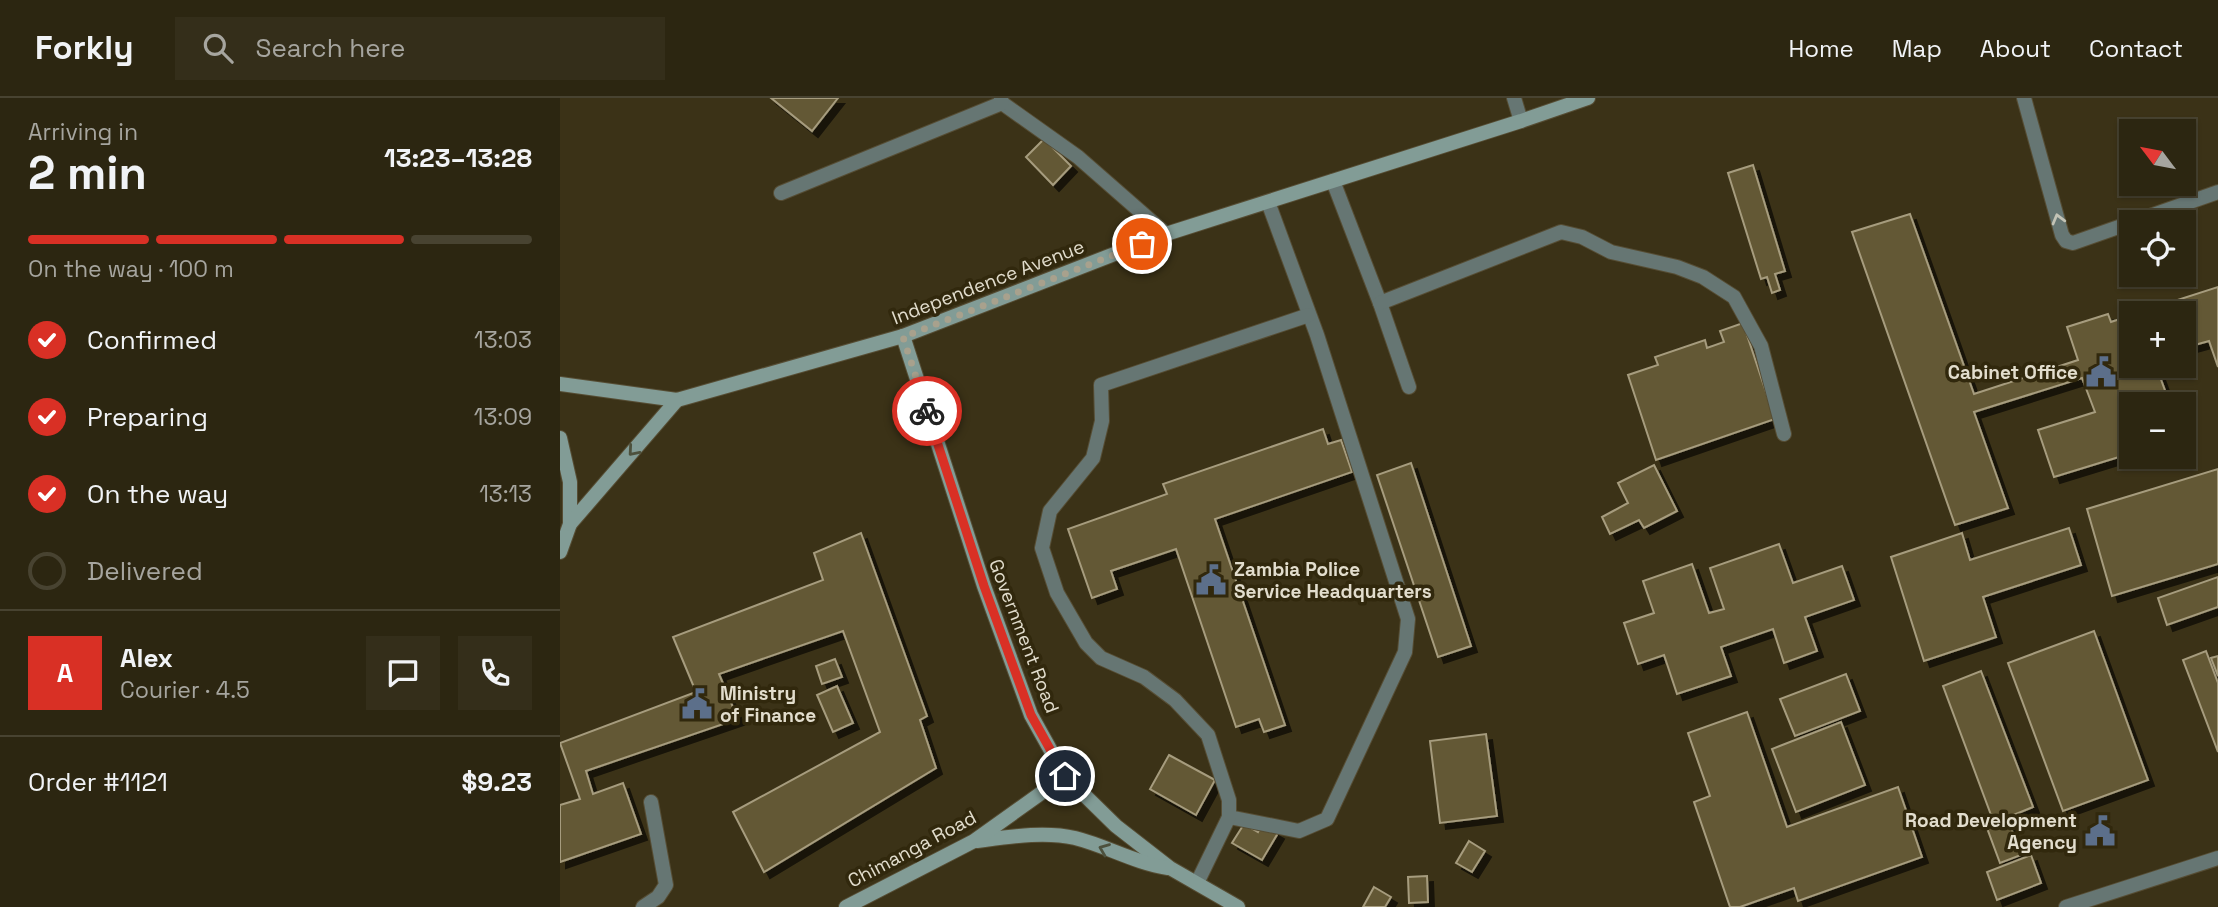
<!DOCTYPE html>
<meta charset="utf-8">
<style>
body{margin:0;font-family:"Space Grotesk",sans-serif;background:#342e1a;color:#f1f3f6;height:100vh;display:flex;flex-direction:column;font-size:26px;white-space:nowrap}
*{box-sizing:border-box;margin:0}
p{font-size:23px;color:#a6a59f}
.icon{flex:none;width:38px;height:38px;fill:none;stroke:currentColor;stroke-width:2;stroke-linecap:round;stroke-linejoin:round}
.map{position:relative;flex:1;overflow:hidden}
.side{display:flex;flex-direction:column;background:#2c2611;width:560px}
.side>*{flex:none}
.needle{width:46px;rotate:302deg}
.fabs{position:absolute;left:1559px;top:21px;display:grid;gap:14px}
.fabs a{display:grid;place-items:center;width:77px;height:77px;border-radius:0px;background:#2c2611;box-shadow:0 2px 5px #0004,0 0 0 2px #484331;font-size:35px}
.pin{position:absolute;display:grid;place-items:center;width:60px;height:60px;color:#fff;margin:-30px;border:4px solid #fff;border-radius:50%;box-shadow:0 2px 7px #0007}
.courier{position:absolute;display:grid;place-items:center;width:70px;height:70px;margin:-35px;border:5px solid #d93025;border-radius:50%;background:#fff;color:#222;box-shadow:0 2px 9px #0007}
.overview em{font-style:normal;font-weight:800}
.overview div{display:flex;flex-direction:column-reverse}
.overview{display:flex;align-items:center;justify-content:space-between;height:119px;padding:0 28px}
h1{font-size:46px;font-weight:800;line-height:52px}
.bar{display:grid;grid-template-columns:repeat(4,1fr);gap:10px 7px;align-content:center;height:84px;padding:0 28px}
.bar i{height:9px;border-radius:5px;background:#484331}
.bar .selected{background:#d93025}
.bar p{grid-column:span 4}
.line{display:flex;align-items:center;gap:18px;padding:0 28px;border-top:2px solid #484331}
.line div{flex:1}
.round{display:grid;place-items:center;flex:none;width:74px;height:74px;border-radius:0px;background:#342e1a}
ol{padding:0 28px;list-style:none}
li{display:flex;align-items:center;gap:21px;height:77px}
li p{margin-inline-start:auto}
li .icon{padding:7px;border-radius:50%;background:#d93025;color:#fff;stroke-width:4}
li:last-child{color:#a6a59f}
li i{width:38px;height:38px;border:4px solid #484331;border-radius:50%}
header{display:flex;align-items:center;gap:42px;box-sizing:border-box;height:98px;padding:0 35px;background:#2c2611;border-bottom:2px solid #484331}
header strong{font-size:33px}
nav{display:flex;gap:38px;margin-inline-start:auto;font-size:24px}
.search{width:490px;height:63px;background:#342e1a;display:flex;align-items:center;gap:18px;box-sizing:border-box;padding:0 24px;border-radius:0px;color:#a6a59f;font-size:26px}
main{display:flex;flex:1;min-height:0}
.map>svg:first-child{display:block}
</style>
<header>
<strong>Forkly</strong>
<div class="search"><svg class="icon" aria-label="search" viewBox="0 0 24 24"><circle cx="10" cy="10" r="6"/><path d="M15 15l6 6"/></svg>Search here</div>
<nav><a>Home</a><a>Map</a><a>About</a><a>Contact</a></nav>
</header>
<main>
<section class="side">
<div class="overview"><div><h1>2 min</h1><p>Arriving in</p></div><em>13:23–13:28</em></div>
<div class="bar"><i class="selected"></i><i class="selected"></i><i class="selected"></i><i></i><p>On the way · 100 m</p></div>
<ol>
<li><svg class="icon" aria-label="check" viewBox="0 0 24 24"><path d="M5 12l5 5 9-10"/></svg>Confirmed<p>13:03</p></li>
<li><svg class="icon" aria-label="check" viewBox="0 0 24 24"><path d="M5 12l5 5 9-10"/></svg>Preparing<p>13:09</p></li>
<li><svg class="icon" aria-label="check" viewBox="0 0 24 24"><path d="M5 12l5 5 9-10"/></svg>On the way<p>13:13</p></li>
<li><i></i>Delivered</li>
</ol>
<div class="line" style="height:126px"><b class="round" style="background:#d93025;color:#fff">A</b><div><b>Alex</b><p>Courier · 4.5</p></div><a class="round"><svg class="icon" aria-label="chat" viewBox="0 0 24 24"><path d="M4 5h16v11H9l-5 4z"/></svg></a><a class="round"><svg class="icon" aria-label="phone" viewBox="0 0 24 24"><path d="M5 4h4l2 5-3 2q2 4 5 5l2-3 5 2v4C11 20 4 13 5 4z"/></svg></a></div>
<div class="line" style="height:91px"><div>Order #1121</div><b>$9.23</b></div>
</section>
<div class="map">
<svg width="1658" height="809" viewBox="0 0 1658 809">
<defs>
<filter id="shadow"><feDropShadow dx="6" dy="6" stdDeviation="0" flood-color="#0009"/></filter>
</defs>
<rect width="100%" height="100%" fill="#3b3217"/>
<g fill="#645834" stroke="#a69c7e" stroke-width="2" filter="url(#shadow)">
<polygon points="211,0 278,0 252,33"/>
<polygon points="484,41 511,68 493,87 466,59"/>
<polygon points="1193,67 1225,173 1215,176 1220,192 1212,195 1207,179 1201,181 1168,75"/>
<polygon points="1350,116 1414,296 1518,262 1507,229 1548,216 1551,224 1572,217 1572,268 1596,268 1610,306 1572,306 1572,355 1494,379 1478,332 1535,314 1522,280 1414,314 1448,410 1395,427 1292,134"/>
<polygon points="1658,189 1658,269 1649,243 1624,250 1624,215 1577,215"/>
<polygon points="1183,225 1215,321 1096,362 1068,277 1098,267 1095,259 1145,242 1147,250 1164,244 1160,233"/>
<polygon points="763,331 768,346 781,342 792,374 655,421 725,627 704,634 699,621 676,629 616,451 551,473 557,491 532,500 508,431 607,396 603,386"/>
<polygon points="851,365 911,548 878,559 817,377"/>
<polygon points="1094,367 1117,413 1084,430 1079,422 1050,436 1042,419 1068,405 1058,385"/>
<polygon points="1658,371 1658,466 1552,498 1527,411"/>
<polygon points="1509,430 1521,467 1423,499 1436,539 1364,563 1331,459 1402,435 1410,462"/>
<polygon points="301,435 367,618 360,622 376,670 204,774 173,714 320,634 283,533 159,576 178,621 26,673 33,696 63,685 81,736 0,764 0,707 20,701 0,645 136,594 113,539 263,482 254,455"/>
<polygon points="1219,446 1233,485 1282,468 1294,502 1245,519 1257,553 1224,565 1213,531 1161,549 1171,578 1117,596 1104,557 1078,566 1064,525 1094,515 1083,483 1132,466 1149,515 1164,511 1150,470"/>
<polygon points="1658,479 1658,509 1607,527 1598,500"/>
<polygon points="1534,533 1588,682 1503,713 1448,565"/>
<polygon points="1646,553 1658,585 1658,654 1623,562"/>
<polygon points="1658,558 1658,578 1651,560"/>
<polygon points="275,561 282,579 262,586 256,568"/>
<polygon points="1421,573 1473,709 1434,725 1383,588"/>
<polygon points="1286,576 1300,613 1235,638 1220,601"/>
<polygon points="277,588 293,625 273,634 257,597"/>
<polygon points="1187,614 1227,729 1338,689 1362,759 1238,803 1234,790 1180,809 1170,809 1134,704 1150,698 1128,635"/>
<polygon points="1281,624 1305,687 1236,714 1212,651"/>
<polygon points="926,636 937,718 880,725 870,643"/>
<polygon points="609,657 655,682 636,717 590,691"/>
<polygon points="1448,722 1461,757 1440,765 1427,730"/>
<polygon points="684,726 698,734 702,726 718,735 702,762 672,745"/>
<polygon points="909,743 925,753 912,774 896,765"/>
<polygon points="1471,757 1481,785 1437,802 1427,774"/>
<polygon points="867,778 868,804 849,805 848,779"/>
<polygon points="814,789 831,799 825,809 803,809"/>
</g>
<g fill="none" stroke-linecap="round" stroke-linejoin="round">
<g stroke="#564d34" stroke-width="16">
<g id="service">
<polyline points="441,0 442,5 518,59 606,136"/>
<polyline points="954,0 961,23"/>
<polyline points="1464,0 1502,137 1506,143 1513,145 1658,94"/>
<polyline points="773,83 820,205 849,289"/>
<polyline points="221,95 442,5"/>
<polyline points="820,205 1001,134 1022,139 1051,154 1117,169 1143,179 1174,199 1201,248 1224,336"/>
<polyline points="669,719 739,733 767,721 845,554 848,521 757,237 708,104"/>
<polyline points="637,785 669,719 669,702 648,637 615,602 584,579 541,560 526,545 497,495 482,450 490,413 533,360 542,323 541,287 749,217"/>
<polyline points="83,809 98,799 106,787 91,704"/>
</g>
</g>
<g stroke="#564d34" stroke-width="16">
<polyline id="minor" points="1506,809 1658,760"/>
</g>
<g stroke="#564d34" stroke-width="16">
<g id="secondary">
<polyline points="343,238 424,488 471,617 505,678 556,728 610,770 678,809"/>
<polyline points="0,286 117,302 343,238 606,136 961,23 1028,0"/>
<polyline points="0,340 10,384 10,426 0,454"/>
<polyline points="10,426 117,302"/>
<path d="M 417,743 C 448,739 484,733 515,740 C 547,748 575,765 608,770"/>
<polyline points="286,809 414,743 505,678"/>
</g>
</g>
<use href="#service" stroke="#667673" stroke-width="14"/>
<use href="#minor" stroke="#667673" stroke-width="14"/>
<use href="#secondary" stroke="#829c96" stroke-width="14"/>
</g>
<defs><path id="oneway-chevron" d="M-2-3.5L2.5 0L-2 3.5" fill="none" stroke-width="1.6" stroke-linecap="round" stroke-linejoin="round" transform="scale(1.75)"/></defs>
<use stroke="#c3c3b6" href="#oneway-chevron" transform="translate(1498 121) rotate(-105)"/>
<g stroke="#4d513d">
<use href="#oneway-chevron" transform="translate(73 353) rotate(131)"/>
<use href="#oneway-chevron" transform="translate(544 751) rotate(-158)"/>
</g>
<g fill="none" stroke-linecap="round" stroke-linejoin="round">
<polyline stroke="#a8a18d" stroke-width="7" stroke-dasharray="0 12.6" points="367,313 343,239 582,146"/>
<polyline stroke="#d93025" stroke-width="9" points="367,313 424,488 471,617 505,678"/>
</g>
<defs>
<g id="civic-bare" transform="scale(2.415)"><path d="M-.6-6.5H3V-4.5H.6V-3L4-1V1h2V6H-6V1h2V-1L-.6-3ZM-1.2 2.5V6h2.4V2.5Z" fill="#5c6f8a" stroke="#31280d" stroke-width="2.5" paint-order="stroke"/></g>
</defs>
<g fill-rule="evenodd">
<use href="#civic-bare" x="1541" y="274"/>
<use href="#civic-bare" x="651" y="482"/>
<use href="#civic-bare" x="137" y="606"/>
<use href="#civic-bare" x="1540" y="733"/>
</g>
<g text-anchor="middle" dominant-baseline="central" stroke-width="7" stroke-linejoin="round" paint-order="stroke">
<g font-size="19" fill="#e2ddcd" stroke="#31280d">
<text transform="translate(428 184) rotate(-21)">Independence Avenue</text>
<text transform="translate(464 538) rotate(69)">Government Road</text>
<text transform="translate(352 751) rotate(-28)">Chimanga Road</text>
</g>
<g font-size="19" font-weight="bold" fill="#e2ddcd" stroke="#31280d" text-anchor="end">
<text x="1518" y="274">Cabinet Office</text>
<text x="674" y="471" text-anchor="start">Zambia Police<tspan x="674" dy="22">Service Headquarters</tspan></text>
<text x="160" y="595" text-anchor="start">Ministry<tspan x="160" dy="22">of Finance</tspan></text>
<text x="1517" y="722">Road Development<tspan x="1517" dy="22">Agency</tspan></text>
</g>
</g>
</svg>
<div class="fabs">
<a><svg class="needle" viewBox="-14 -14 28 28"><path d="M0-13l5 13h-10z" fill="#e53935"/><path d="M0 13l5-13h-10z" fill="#a6a59f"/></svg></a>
<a><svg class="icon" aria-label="locate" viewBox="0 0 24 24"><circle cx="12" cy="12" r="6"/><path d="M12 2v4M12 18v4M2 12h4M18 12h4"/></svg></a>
<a>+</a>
<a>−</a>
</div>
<div class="pin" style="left:582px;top:146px;background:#ea580c"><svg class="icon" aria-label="bag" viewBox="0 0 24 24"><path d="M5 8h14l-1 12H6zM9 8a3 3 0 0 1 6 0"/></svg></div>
<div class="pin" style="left:505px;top:678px;background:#1f2937"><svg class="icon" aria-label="home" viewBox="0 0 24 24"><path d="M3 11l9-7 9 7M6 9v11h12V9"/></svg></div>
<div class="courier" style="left:367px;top:313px"><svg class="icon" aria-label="bike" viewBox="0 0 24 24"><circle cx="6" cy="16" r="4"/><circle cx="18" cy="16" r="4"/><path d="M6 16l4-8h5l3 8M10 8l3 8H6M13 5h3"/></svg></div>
</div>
</main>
